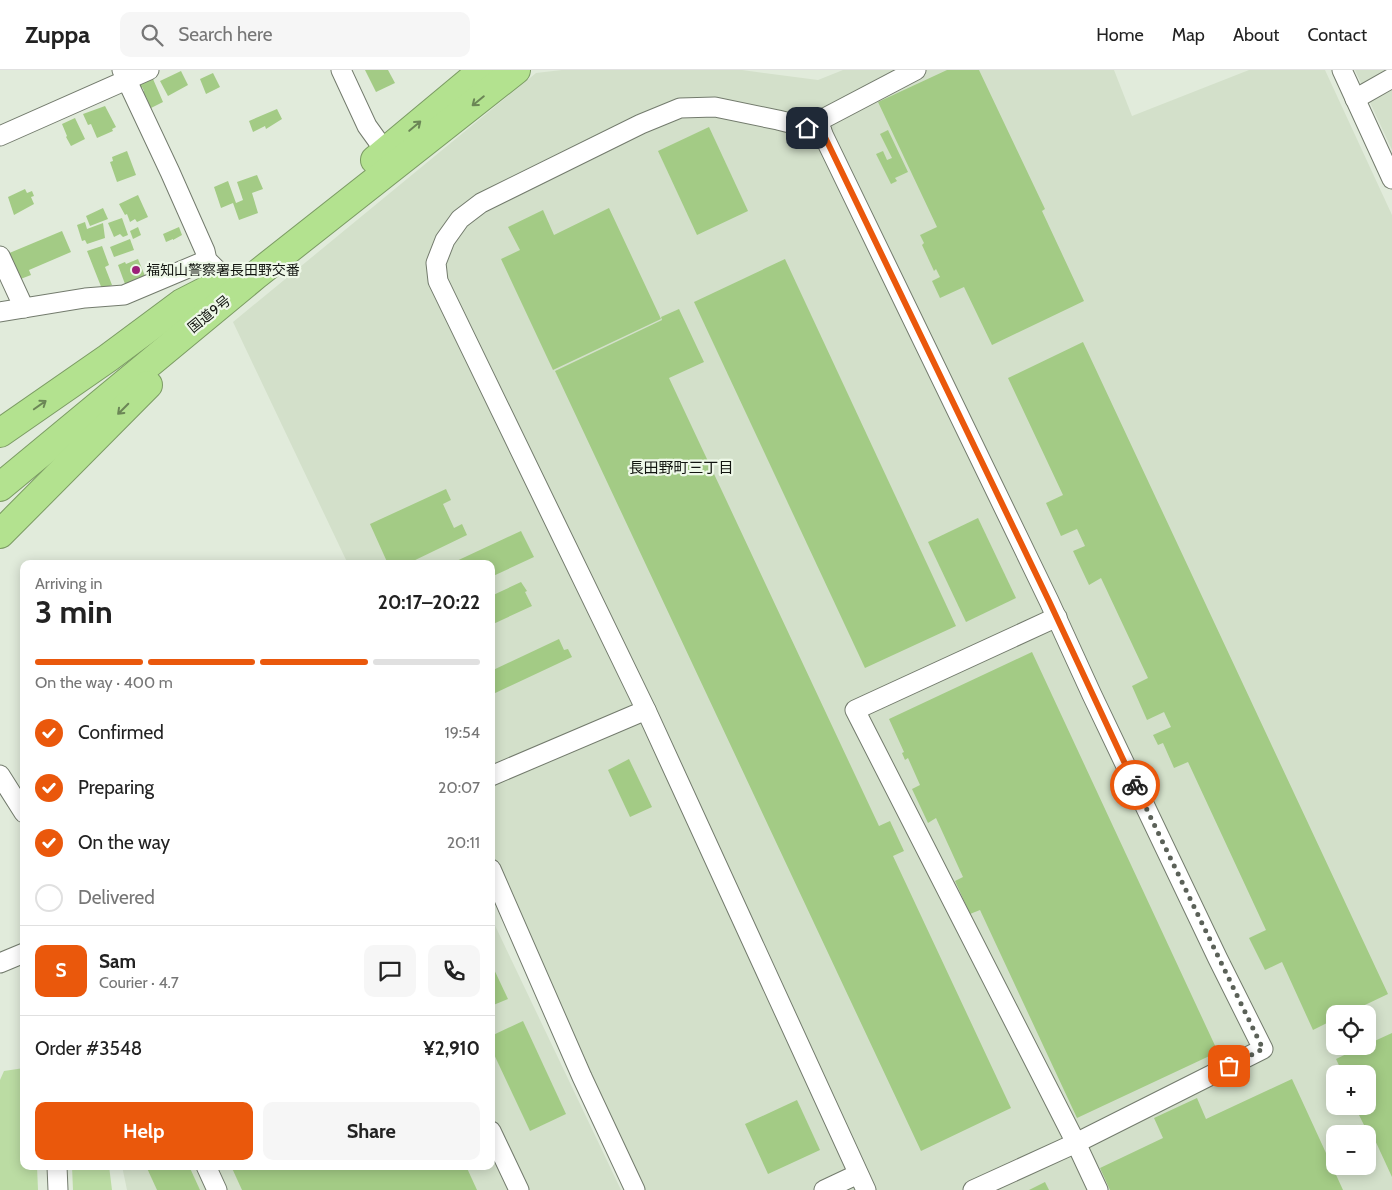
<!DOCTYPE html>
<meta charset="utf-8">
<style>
body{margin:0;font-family:Cabin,"Noto Sans JP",sans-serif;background:#f6f6f6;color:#222;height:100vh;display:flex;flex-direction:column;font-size:19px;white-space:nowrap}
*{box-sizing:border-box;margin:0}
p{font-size:16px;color:#767676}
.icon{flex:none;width:28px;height:28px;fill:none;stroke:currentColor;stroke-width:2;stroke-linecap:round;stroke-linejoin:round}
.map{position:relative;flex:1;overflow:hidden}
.drawer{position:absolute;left:20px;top:490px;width:475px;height:610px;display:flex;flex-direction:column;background:#fff;border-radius:10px;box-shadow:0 2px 12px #0003}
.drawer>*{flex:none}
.buttons{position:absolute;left:1326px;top:935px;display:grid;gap:10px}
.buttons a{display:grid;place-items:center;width:50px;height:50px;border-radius:10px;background:#fff;box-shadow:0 2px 12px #0003;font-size:25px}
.pin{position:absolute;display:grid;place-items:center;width:42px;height:42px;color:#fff;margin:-21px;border-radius:10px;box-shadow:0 2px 8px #0006}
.courier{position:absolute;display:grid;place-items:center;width:50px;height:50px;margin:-25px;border:4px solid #ea580c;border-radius:50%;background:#fff;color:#222;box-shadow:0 1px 6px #0007}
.overview em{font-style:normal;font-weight:700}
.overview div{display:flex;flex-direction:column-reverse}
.overview{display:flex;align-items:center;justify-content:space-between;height:85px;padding:0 15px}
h1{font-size:32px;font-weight:700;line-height:38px}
.bar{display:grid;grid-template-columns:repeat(4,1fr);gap:8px 5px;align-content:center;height:60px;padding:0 15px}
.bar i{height:6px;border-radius:4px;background:#e0e0e0}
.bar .on{background:#ea580c}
.bar p{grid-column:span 4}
.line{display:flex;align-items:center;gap:12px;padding:0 15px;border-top:1px solid #e0e0e0}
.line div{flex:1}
.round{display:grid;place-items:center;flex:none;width:52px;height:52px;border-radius:10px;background:#f6f6f6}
ol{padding:0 15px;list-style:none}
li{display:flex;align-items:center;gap:15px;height:55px}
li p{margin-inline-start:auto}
li .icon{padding:5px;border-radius:50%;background:#ea580c;color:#fff;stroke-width:4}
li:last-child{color:#767676}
li i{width:28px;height:28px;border:2px solid #e0e0e0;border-radius:50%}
.button{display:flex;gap:10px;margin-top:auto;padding:10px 15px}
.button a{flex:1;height:58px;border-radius:10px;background:#ea580c;color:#fff;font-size:20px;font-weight:700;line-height:58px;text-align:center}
.button a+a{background:#f6f6f6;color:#222}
header{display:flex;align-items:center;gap:30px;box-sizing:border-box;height:70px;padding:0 25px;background:#fff;border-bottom:1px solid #e0e0e0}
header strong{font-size:24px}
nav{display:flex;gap:28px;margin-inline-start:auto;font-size:18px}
.search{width:350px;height:45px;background:#f6f6f6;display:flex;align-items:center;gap:12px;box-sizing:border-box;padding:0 18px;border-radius:10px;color:#767676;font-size:19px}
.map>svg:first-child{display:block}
</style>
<header>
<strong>Zuppa</strong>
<div class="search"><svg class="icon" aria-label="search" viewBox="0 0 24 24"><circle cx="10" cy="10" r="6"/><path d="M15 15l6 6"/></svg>Search here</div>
<nav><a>Home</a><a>Map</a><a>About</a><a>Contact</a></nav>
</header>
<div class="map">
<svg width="1392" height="1120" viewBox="0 0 1392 1120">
<rect width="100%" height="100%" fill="#e1ebdb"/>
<g fill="#d3e0ca" fill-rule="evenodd">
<path d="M 562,0 L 742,0 L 818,10 L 843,0 L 1114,0 L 1132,46 L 1249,0 L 1325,0 L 1392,145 L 1392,1120 L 644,1120 L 491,797 L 491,494 L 348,494 L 233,252 L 536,3 ZM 1335,944 L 1368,944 L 1368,976 L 1335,976 ZM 1335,1004 L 1368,1004 L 1368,1036 L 1335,1036 ZM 1335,1064 L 1368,1064 L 1368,1096 L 1335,1096 Z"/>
<polygon points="1355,0 1392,0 1392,80"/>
<polygon points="491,847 621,1120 127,1120 122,1096 491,1096"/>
</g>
<g fill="#bbdca3">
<polygon points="24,998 24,1096 37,1096 38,1120 0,1120 0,1010 4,1001"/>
<polygon points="72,1096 109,1096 112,1120 73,1120"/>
</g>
<g fill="#a3cb85">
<polygon points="365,0 388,0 395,13 376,22"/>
<polygon points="947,0 979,0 1045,139 1042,141 1084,231 992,275 964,217 940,228 932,211 940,207 936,199 934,201 922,175 924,173 920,165 937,157 878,32"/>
<polygon points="181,1 188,15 168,26 160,11"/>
<polygon points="213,3 220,17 206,24 200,9"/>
<polygon points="153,9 163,32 151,38 146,27 143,28 141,23 144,21 142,17 140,18 138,13 142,11 143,13"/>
<polygon points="105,36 116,57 112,59 113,61 97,68 91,54 88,55 83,44"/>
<polygon points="277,39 282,49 266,59 265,56 253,62 249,51"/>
<polygon points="75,48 85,69 71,76 66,67 67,66 62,54"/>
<polygon points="709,57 748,141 697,165 658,81"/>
<polygon points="888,60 908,102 895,108 897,111 891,114 876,84 883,81 887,90 892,88 880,64"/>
<polygon points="127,81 136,105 117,112 110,92 113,91 112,87"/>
<polygon points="257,105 263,119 252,123 258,143 239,150 233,133 221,138 214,117 228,111 236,133 243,130 237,112"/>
<polygon points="25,119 27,123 32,121 34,126 31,127 34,134 14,145 8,127"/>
<polygon points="138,125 148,147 137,152 135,149 130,152 127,144 125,145 119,134"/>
<polygon points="103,138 108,149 90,156 86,146"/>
<polygon points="609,138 661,249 553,300 501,189 520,180 508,157 543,140 554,165"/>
<polygon points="122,148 128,165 123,167 120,164 114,167 108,153"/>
<polygon points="85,152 87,159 103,153 105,168 87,174 85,170 82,171 77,155"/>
<polygon points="138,157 141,165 133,169 130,161"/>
<polygon points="179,157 182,165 173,170 173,169 166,172 163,164"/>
<polygon points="62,161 71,182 29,200 31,205 18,210 7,184"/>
<polygon points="130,169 134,180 114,187 110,177"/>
<polygon points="102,176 109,195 105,197 112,215 102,219 87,181"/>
<polygon points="138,189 145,206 125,214 118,195 125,192 126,194"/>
<polygon points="785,189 956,556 865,598 694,232"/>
<polygon points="679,239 704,292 669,308 879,756 890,751 904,781 893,786 1011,1038 921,1081 555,301 662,250 661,247"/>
<polygon points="1083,272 1388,924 1346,944 1335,944 1335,949 1313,960 1282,892 1265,900 1249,868 1266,860 1188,692 1174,698 1163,673 1158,675 1153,665 1171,657 1164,642 1147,650 1132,616 1148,608 1101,508 1089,515 1073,481 1085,476 1077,459 1061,466 1046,433 1063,425 1008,308"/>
<polygon points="446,419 451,430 443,434 454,458 462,454 467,465 407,494 388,494 370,454"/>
<polygon points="978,448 1016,528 966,552 928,472"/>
<polygon points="521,461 534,487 491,507 491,494 450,494"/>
<polygon points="521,512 527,521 525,522 532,536 491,555 491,526"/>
<polygon points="559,569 564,580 568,579 572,587 491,625 491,601"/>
<polygon points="1032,582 1218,982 1077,1048 980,840 970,844 955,811 963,807 936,748 928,753 912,719 920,715 908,688 905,690 902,683 904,682 889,649"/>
<polygon points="629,689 652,737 630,747 608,700"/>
<polygon points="491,893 508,929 491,936"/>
<polygon points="523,951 566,1044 530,1061 491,978 491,966"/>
<polygon points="1392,963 1392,1107 1368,1055 1365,1057 1358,1043 1361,1042 1359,1036 1368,1036 1368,1004 1343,1004 1336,989 1363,976 1368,976 1368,974"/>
<polygon points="1292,1009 1343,1120 1110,1120 1100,1098 1163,1068 1154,1048 1197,1028 1206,1049"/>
<polygon points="797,1030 820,1080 768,1104 745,1054"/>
<polygon points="146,1096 189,1096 200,1120 157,1120"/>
<polygon points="231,1096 466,1096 477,1120 242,1120"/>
<polygon points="1045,1112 1049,1120 1029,1120"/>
</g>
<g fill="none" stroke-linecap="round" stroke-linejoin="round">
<g stroke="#737b6d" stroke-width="21">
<g id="minor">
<polyline points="122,0 170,102 205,181 207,190 227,210"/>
<polyline points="341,0 367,56 385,81"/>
<polyline points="916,0 817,52 1049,531 1092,625 1218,889 1263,979 1076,1073 973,1120"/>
<polyline points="1342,0 1392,109"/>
<polyline points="1355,29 1392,8"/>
<polyline points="822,61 778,50 715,37 680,38 641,54 481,133 460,149 445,170 436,193 438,211 646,640 866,1120"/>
<polyline points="0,66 149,0"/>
<polyline points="0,186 24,238"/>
<polyline points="0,242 85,228 124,225 207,190"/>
<polyline points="1057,547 855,640 1076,1073 1098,1120"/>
<polyline points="0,705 24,743"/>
<polyline points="491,706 646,640"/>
<polyline points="491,799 582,1007 635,1120"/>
<polyline points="0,893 24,883"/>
<polyline points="491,1061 519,1120"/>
<polyline points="57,1096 58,1120"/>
<polyline points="206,1096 217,1120"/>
<polyline points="824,1120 858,1104"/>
</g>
</g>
<g stroke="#7b9b63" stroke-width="30">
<g id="highway">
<polyline points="375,90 483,0"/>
<polyline points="0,363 108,288 182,233 227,210"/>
<polyline points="0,417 256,205 516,0"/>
<polyline points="0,464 148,315"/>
</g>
</g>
<use href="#minor" stroke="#fff" stroke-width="19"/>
<use href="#highway" stroke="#b3e28f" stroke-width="28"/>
</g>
<defs><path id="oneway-shaft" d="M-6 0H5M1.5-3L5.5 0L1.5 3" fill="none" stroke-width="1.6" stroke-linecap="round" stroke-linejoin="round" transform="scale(1.25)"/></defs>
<g stroke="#6b8656">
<use href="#oneway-shaft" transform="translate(478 31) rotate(141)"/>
<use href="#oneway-shaft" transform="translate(415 56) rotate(-40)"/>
<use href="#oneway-shaft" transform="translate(40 335) rotate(-35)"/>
<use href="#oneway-shaft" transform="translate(123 339) rotate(135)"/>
</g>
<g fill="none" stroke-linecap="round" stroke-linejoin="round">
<polyline stroke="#5b6158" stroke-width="5" stroke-dasharray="0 9" points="1135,715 1263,979 1229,996"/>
<polyline stroke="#ea580c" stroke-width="6" points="807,58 822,61 1049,531 1135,715"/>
</g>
<circle fill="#9c2179" stroke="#eef8e8" stroke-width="2" cx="136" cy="200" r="5"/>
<g text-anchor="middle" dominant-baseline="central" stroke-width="4.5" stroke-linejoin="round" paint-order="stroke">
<g font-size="14" fill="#131611" stroke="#eef8e8" text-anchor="start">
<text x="146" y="200">福知山警察署長田野交番</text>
</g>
<g font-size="14" fill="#131611" stroke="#eef8e8">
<text transform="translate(209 244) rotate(-39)">国道9号</text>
</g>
<g font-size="15" fill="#131611" stroke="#eef8e8">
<text x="681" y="398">長田野町三丁目</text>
</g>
</g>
</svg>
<div class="buttons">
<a><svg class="icon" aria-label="locate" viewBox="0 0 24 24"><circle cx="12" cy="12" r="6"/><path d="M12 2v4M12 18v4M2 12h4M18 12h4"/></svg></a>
<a>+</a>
<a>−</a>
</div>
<div class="pin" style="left:1229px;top:996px;background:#ea580c"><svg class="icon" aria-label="bag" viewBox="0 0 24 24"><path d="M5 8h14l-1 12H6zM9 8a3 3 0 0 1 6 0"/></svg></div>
<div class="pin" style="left:807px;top:58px;background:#1f2937"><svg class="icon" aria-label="home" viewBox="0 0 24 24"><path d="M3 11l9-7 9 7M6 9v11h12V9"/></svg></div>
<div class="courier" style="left:1135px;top:715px"><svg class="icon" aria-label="bike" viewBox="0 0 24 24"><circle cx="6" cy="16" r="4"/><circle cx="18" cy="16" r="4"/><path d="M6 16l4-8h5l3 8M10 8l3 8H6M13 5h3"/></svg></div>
<section class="drawer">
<div class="overview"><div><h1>3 min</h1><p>Arriving in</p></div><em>20:17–20:22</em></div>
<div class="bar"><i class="on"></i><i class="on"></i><i class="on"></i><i></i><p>On the way · 400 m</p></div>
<ol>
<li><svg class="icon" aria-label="check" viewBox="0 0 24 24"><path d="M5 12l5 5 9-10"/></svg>Confirmed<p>19:54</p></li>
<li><svg class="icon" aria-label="check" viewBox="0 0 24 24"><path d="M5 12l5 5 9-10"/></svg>Preparing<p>20:07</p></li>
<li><svg class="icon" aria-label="check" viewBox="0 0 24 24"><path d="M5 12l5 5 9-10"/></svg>On the way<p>20:11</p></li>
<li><i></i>Delivered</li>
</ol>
<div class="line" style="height:90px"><b class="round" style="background:#ea580c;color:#fff">S</b><div><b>Sam</b><p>Courier · 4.7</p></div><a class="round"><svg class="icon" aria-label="chat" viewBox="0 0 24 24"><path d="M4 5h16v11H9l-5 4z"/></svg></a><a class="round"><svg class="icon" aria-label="phone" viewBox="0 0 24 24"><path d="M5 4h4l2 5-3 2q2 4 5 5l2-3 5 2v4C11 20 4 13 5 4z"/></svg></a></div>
<div class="line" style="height:65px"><div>Order #3548</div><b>¥2,910</b></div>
<div class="button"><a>Help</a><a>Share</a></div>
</section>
</div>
